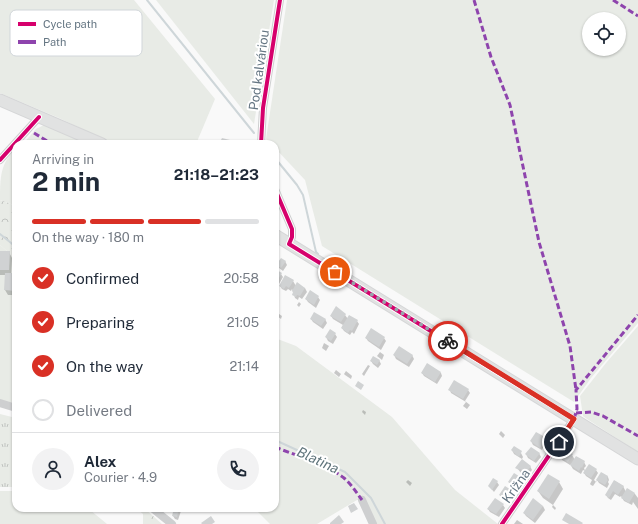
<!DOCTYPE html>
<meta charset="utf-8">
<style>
body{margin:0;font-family:"Public Sans",sans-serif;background:#f2f2f3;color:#1f2937;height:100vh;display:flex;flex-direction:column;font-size:15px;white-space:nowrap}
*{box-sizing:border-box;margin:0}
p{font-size:13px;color:#747a83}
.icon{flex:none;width:22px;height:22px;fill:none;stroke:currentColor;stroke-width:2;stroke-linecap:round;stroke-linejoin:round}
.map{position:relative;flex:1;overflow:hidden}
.drawer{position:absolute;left:12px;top:140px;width:267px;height:372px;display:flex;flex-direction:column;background:#fff;border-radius:12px;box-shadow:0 1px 3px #0004}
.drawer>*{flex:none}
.tools{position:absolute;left:582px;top:12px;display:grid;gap:8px}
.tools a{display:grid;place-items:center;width:44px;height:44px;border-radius:50%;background:#fff;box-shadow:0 1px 3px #0004;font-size:20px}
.pin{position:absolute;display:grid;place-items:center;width:34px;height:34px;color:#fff;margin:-17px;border:2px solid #fff;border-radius:50%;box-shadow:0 1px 4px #0007}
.courier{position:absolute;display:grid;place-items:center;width:40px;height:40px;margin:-20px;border:3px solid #d93025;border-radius:50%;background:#fff;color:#222;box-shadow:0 1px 5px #0007}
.summary em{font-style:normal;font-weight:700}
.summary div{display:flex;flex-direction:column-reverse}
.summary{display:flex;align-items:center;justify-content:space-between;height:68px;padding:0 20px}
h1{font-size:26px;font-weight:700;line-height:30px}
.bar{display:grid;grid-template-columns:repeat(4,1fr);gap:6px 4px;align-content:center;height:48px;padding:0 20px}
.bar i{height:5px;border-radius:3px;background:#e0e1e3}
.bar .current{background:#d93025}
.bar p{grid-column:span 4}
.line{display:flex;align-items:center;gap:10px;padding:0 20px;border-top:1px solid #e0e1e3}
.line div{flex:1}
.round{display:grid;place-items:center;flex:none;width:42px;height:42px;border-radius:21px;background:#f2f2f3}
ol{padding:0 20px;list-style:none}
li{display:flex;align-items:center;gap:12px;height:44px}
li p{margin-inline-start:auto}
li .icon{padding:4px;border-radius:50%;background:#d93025;color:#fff;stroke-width:4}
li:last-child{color:#747a83}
li i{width:22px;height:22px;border:2px solid #e0e1e3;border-radius:50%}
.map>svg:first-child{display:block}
</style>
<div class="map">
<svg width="638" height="524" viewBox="0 0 638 524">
<defs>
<pattern id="forest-crowns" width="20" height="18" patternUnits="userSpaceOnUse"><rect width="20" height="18" fill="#e8ebe6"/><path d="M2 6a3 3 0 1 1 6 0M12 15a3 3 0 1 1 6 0" fill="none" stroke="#c0c3c0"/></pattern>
<pattern id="park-tufts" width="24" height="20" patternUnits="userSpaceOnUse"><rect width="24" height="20" fill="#e8ebe6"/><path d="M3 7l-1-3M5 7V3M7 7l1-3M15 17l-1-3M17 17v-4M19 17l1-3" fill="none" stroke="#c0c3c0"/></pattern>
</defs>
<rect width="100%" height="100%" fill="#f9f9f9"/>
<g fill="#e8ebe6" fill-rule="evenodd">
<polygon points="0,0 134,0 215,99 196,144 114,144 59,118 0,93"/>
<polygon points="156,0 274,0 254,124"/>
<path d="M 287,0 L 638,0 L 638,323 L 591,378 L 574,402 L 322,246 L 305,180 L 275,148 L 275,144 L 271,144 L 266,139 ZM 589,19 L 619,19 L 619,49 L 589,49 Z"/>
<polygon points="46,124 87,144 23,144 36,129"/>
<path d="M 16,149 L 16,206 L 0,200 C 0,178 0,163 16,149 Z"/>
<polygon points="0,245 16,259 16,404 0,400"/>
<polygon points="638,326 638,452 587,419 583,416 580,396 606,363"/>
<polygon points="275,338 296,346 392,417 455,490 498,524 372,524 361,500 357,500 317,524 270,524 254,508 275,508"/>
<polygon points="0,491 16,491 16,508 86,508 90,510 107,524 0,524"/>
</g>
<g fill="url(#forest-crowns)">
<polygon points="0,200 16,206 16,259 0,245"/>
<polygon points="136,508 144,508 162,524 143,524 143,514"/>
</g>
<polygon fill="url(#park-tufts)" points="0,414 16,418 16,487 0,487"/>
<g fill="#0003">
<polygon points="0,252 9,252 12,258 11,274 16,274 16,295 8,295 5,290 6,275 0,275"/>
<polygon points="285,261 287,265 283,271 279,268 278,265"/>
<polygon points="275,270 281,274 283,277 279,284 276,282 275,284"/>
<polygon points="293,281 296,286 305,288 307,292 302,299 299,297 298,300 295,298 292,289 291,291 288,289 286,291 282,289 280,286"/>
<polygon points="318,297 320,300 316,308 308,302 306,299"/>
<polygon points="299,302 301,304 299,307 297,305"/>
<polygon points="279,314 282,316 281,319 277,316"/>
<polygon points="345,315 348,319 349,316 357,321 359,324 354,334 352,332 350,335 344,331 342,328 343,325 333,319 331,316"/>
<polygon points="311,319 325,319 327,323 323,329 313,322"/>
<polygon points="335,334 337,337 333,344 328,341 326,337"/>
<polygon points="366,338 384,338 386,341 381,350 368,341"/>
<polygon points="324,343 329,346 326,351 322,348"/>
<polygon points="380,352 384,355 382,360 377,356"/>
<polygon points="394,355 412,355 414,359 409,367 396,359"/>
<polygon points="379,360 381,364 378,368 373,364 371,361"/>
<polygon points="368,365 370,366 364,376 362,374"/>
<polygon points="427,365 441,373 442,376 437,384 424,376 422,373"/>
<polygon points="336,370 341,374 339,377 334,373"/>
<polygon points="346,371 351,375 352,376 351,379 345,375 344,374"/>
<polygon points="450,390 468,390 470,393 465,401 470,405 467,409 463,406 466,402 451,393"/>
<polygon points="363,410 366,412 365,415 362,412"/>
<polygon points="501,431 505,435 503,438 499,434"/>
<polygon points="544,438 546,441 542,450 533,445 531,441"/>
<polygon points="514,447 521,453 523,457 522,459 514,454 512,450"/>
<polygon points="539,453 541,457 536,463 528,458 526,454"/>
<polygon points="572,455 575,460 584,462 586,466 584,468 585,471 596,470 598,473 594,480 596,482 602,473 608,477 609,480 608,482 609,484 607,488 599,483 597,480 593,486 591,485 590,484 592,480 586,476 584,473 585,471 583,470 581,474 573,469 570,464 570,465 562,460 561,457"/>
<polygon points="530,466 532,470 528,475 522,471 521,473 517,468"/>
<polygon points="521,479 523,482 519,488 516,486 515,488 509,482"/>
<polygon points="408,480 412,483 410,486 406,482"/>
<polygon points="615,481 623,486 626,492 627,489 635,494 638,498 638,509 633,502 632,505 624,501 621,496 620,497 615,494 611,500 608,498 606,495"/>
<polygon points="497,482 499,485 494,492 489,486"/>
<polygon points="559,482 563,489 553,505 556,508 555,510 552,507 553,505 543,498 538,491"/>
<polygon points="512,492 514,495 510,501 502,498 500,495"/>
<polygon points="503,505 505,508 499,517 490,512 488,509"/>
<polygon points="543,506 545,510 535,523 526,516 524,513"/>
<polygon points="175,508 182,508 178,520 175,519 173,516"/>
<polygon points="517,520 523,524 514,524"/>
</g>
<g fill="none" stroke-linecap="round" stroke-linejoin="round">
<g stroke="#ced6d9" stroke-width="2">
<polyline points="147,0 254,133"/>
<polyline points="275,158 297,185 303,195 316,252 318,254"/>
<polyline points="0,234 16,247"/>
<polyline points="320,272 321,273"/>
<polyline points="275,440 345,472 371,498 385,524"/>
</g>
</g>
<g fill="#d0d2d3">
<polygon points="222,138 230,140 232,142 231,144 219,144"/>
<polygon points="0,251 10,251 9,270 0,270"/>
<polygon points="281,258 286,261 281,268 276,265"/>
<polygon points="275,269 282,273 277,281 275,280"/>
<polygon points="5,273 16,273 16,291 4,290"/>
<polygon points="285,275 294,280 289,288 286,286 284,289 279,286"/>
<polygon points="297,282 305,288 300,296 297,295 296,297 292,295 293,292 292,291"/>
<polygon points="310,290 319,296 314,305 305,299"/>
<polygon points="336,306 346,314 341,322 330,316"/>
<polygon points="314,312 326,319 321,326 310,319"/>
<polygon points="349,315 358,320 352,331 350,330 348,333 341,328"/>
<polygon points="371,328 385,337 379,347 365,338"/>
<polygon points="330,329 336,333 331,341 325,337"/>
<polygon points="399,346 413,355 407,364 393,355"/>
<polygon points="373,356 380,360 377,365 370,361"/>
<polygon points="427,363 441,372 435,382 421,373"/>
<polygon points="454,380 469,389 463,399 448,390"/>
<polygon points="358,381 364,385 361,390 355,386"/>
<polygon points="536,432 545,437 540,448 530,441"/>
<polygon points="514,446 522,451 519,457 511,450"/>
<polygon points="531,447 540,453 534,461 525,454"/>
<polygon points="564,449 573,454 568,462 559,457"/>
<polygon points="576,456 585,461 582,468 581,467 579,471 570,465"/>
<polygon points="522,459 531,466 526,473 520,469 519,470 515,468"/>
<polygon points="589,464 597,469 591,478 583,473"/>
<polygon points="601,472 608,476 607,479 608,480 605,485 596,480"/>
<polygon points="514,473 522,478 517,485 514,483 513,485 508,482"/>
<polygon points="548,474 560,481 549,499 537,491"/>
<polygon points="493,478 498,481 492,490 488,486"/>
<polygon points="614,480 624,486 618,495 613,491 609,498 605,495"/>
<polygon points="505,486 513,491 508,498 505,496 504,498 499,495"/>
<polygon points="627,488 635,493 629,503 621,498"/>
<polygon points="495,498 504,504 496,514 487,509"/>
<polygon points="533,498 543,506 533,520 523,513"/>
<polygon points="354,503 358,509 351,513 348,506"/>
<polygon points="174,508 179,508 177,517 172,516"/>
<polygon points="566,513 583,523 582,524 569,524 562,520"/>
<polygon points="339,515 344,522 341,524 330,524 330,523"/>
<polygon points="211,516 215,522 212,524 202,524 201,523"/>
</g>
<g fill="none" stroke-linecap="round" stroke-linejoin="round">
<g stroke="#d5d6d7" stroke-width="13">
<g id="secondary">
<polyline points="0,100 102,144"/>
<polyline points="275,235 638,459"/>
</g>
</g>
<g stroke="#cecfd0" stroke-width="8">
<polyline points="261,144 263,108 280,0"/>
<polyline points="0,160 39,117"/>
<polyline points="275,189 292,229 292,237 289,244"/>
<polyline points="0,403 16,408"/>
<polyline points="362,500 373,524"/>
<polyline points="152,508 172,524"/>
<polyline points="502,524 574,419"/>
</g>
<use href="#secondary" stroke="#e1e2e2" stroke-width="11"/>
<g stroke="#8e44ad" stroke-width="3" stroke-dasharray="6 3" stroke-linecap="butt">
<polyline points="474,0 491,57 510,105 539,242 570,346 576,390"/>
<polyline points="613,0 638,16"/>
<polyline points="34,133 52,144"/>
<polyline points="576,413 591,412 603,416 638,436"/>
<polyline points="574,419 577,409 576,390 638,315"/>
<path d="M 275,447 C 297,456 324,463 344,478 C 351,484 356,492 362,500"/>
</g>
<g stroke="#fff" stroke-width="6">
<g id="cycleway">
<polyline points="261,144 263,108 280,0"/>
<polyline points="0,160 39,117"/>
<polyline points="275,189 292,229 292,237 289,244 574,419 502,524"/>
</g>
</g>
<use href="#cycleway" stroke="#d6006c" stroke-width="4"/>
</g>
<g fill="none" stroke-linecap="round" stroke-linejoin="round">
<polyline stroke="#99a4ac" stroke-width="4" stroke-dasharray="0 7.2" points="335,272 448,341"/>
<polyline stroke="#d93025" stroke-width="5" points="448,341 574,419 559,442"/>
</g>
<g text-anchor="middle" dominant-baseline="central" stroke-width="4" stroke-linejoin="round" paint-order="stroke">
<g font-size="13" fill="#657683" stroke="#fff">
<text transform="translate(259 70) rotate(-82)">Pod kalváriou</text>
<text transform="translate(516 486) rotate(-55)">Krížna</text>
</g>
<g font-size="14" font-style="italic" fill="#60757c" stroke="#fff">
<text transform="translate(318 460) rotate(25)">Blatina</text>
</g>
</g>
<rect x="10" y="10" width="132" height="46" rx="6" fill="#fff" stroke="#d1d6da" stroke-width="1"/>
<rect x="18" y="22" width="18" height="4" fill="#d6006c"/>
<rect x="18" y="40" width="18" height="4" fill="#8e44ad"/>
<g font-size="11" fill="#657683">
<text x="43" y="28">Cycle path</text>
<text x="43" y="46">Path</text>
</g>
</svg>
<div class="tools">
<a><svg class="icon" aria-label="locate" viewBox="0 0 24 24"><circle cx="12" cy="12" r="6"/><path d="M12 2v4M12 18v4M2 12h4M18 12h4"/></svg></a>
</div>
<div class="pin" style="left:335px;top:272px;background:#ea580c"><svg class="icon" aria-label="bag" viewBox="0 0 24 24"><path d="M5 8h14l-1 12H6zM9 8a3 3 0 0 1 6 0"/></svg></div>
<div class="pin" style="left:559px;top:442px;background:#1f2937"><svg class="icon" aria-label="home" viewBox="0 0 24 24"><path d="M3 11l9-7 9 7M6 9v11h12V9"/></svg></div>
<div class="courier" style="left:448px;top:341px"><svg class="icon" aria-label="bike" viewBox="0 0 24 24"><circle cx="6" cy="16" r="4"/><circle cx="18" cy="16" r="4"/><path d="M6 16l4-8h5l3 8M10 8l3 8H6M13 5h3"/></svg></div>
<section class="drawer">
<div class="summary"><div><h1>2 min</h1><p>Arriving in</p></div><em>21:18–21:23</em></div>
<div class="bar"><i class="current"></i><i class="current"></i><i class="current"></i><i></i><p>On the way · 180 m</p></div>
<ol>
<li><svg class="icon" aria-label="check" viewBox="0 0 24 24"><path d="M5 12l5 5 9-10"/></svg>Confirmed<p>20:58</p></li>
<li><svg class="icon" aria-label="check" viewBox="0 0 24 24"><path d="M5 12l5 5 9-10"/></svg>Preparing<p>21:05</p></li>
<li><svg class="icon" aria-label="check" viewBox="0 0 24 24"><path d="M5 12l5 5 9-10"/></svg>On the way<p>21:14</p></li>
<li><i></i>Delivered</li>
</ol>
<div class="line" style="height:72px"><a class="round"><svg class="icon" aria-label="person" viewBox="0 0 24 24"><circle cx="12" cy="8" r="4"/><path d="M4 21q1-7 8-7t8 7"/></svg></a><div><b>Alex</b><p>Courier · 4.9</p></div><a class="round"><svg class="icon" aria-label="phone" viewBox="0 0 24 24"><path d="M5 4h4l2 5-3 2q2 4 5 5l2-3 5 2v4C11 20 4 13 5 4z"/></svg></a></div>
</section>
</div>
